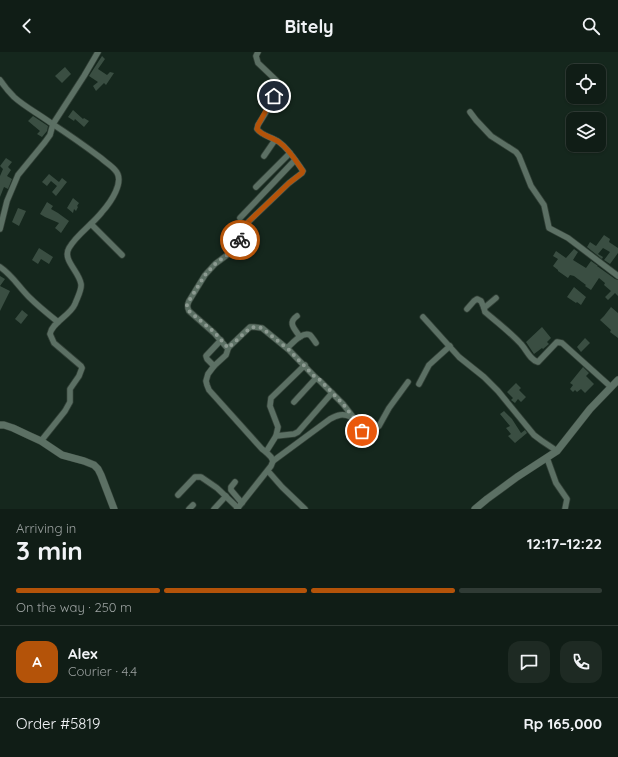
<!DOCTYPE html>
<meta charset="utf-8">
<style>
body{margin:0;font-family:Quicksand,sans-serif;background:#1e2a23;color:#f1f3f6;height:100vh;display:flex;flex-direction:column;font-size:15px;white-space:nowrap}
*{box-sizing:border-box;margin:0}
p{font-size:13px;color:#9ca2a1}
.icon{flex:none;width:22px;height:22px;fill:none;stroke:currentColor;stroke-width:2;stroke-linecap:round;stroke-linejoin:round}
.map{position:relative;height:457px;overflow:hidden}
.sheet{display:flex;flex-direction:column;background:#101d16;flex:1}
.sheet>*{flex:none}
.fabs{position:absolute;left:566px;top:12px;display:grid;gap:8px}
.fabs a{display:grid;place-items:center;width:40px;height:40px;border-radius:8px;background:#101d16;box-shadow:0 1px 3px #0004,0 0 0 1px #303b35;font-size:20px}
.pin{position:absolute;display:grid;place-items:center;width:34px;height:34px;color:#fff;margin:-17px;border:2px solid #fff;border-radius:50%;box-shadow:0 1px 4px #0007}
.courier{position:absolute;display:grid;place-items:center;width:40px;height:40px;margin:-20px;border:3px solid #b45309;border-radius:50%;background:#fff;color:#222;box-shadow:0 1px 5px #0007}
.summary em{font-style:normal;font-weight:700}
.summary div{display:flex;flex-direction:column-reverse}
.summary{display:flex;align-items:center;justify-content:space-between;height:68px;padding:0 16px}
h1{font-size:26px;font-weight:700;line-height:30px}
.bar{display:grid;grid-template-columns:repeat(4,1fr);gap:6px 4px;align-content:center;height:48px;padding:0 16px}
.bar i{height:5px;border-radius:3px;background:#303b35}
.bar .current{background:#b45309}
.bar p{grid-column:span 4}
.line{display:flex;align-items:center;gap:10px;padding:0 16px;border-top:1px solid #303b35}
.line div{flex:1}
.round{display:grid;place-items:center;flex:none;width:42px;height:42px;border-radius:12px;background:#1e2a23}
header{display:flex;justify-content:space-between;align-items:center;height:52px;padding:0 16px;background:#101d16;font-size:18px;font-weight:700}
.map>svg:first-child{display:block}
</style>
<header><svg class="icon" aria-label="back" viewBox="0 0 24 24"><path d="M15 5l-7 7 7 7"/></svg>Bitely<svg class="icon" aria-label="search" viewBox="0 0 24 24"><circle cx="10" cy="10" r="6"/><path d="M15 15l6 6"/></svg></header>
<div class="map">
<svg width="618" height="457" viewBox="0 0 618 457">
<rect width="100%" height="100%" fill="#15271d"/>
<g fill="#3a4e42">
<polygon points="102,4 105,7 98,17 107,23 110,20 114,21 106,33 104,31 96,39 93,34 98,30 89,24"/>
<polygon points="65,15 71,22 62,31 55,24"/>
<polygon points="73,58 83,67 84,66 89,69 84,75 75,67 74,69 68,65"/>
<polygon points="33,64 48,74 47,79 42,85 37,82 40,79 28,69"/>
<polygon points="6,106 12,110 8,115 11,118 7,124 12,127 8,137 4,135 0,145 0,124 3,117 0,114"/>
<polygon points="49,122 59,130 62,126 67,130 56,144 52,140 57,134 51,129 47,134 42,130"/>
<polygon points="73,146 79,151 77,154 78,155 76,159 74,157 73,161 67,156"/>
<polygon points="47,150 53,154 51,157 58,161 69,169 61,181 55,176 59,171 45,165 40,162"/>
<polygon points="18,156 26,159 19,174 12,170"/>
<polygon points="604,183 610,187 609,190 618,196 618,201 610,212 604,208 610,200 603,196 598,202 603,205 602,207 587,195 590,190 596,194"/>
<polygon points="39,196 53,205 49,212 41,207 38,212 32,208"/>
<polygon points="574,197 578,200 573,208 586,216 591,209 598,214 597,214 615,227 618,228 618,244 615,241 608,248 605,245 611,239 604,233 605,231 599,226 591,238 585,234 586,233 574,224 570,223 568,226 558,219 558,218 553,214 558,207 553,204 556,199 566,206"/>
<polygon points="0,224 5,227 0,234 10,239 0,259"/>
<polygon points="574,235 586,245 581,253 577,250 576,251 567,245"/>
<polygon points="611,255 618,261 618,286 610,280 611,278 600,268 604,264"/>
<polygon points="22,258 28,263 21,272 15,267"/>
<polygon points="542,275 551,286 547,290 549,292 543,297 542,296 534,302 526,290"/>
<polygon points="585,286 590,291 581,300 577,295"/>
<polygon points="583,315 589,321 586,324 594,332 585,341 581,337 577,340 575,338 573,340 570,337 573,333 570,331"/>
<polygon points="516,331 521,336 519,338 526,345 521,350 518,347 515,351 511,348 513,346 507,340"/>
<polygon points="504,359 512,367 521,381 525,378 527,381 515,391 508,384 511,382 506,376 510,374 500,362"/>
</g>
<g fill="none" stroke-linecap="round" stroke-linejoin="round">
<g stroke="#324037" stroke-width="7">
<g id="minor">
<path d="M 258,0 L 256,4 L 258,11 L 277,29 C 280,41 264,63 258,73 L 257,77 C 262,84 272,85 279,90 C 289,97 296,109 303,119 L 302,121 L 289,131 L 243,175 C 239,181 242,188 238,195 L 215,212 L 205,223 L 189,249 C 187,253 187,255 189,259 L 214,281 L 228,297 L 226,303 L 214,314 L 208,322 L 206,329 L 207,333 L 209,338 L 262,397 L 266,400"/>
<path d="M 0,28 C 4,34 9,40 14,45 C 25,55 39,62 51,71 C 68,82 85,94 101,106 C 105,110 111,113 115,118 C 126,129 110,151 102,160 C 92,173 77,182 69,196 C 62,208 79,219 81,232 C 82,238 77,246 75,252 C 70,264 52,270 50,282 L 54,291 L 81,314 L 82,316 L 79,324 L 70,337 L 70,350 L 65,359 L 41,389"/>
<polyline points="470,60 476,68 491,84 516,100 519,104 531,134 544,153 549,176 568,186 618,224"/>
<polyline points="264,104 275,88"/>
<polyline points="256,135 290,101"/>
<polyline points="240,166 295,108"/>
<polyline points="91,172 122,203"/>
<polyline points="0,177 7,149 18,123 45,90 50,83 53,72 84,24 98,0"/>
<path d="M 0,215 C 12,223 19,235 29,245 C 38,254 48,262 58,270"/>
<path d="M 496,246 L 484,256 L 485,260 C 497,270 510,280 521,292 C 526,297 530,308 538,310 L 557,290 L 562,291 L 611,335"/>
<polyline points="467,257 474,249 477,247 481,249 484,256"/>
<path d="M 297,264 C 287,271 295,277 300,285"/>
<polyline points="423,265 459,305 484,325 498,339 534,383 542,389 557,399"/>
<polyline points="228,296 250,275 254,275 262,276 289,298 316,326 320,329 343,352 360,374 372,378 375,377 379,374 389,356 408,330"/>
<path d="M 287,296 C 292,292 302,279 310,283 C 312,285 314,288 316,291"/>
<polyline points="214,314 207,307 206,304 221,288"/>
<polyline points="419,332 429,313 450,294"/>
<polyline points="294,350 316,326"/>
<polyline points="360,374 362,379 360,388"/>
<polyline points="276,384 278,375 270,354 271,346 305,313"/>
<polyline points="547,406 556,431 567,447 565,457"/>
<path d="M 273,409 L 330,367 C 337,363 343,361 351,365"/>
<polyline points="268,419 282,435 305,457"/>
<polyline points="235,430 231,435 231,438 242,451"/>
<polyline points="178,443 195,425 201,425 217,436 238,456"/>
<polyline points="189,457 193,453"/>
<polyline points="214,457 226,444"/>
<polyline points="237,457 271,414 273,409 271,405 266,400 276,384 294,382 298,380 332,341"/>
</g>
</g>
<g stroke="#324037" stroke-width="8">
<g id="tertiary">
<polyline points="0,373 4,373 13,376 30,384 41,389 62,403 84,409 94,413 98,417 101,423 114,457"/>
<polyline points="475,457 487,447 498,439 517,425 557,399 590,357 618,328"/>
</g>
</g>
<use href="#minor" stroke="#5c7064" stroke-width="5.5"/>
<use href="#tertiary" stroke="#5c7064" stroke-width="7"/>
</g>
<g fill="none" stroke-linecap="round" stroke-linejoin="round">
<polyline stroke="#8c9a91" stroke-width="4" stroke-dasharray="0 7.2" points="240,188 240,192 238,195 215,212 205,223 187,252 187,256 189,259 214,280 228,296 250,276 254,275 262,276 289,298 316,326 320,328 343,352 360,374 362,379"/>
<path stroke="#b45309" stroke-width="5" d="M 240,188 L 241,179 L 243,175 L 289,131 L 302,121 L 303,119 C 296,109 289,97 279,90 C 272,85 262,84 257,77 L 258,73 L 274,44"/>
</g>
</svg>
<div class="fabs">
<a><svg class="icon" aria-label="locate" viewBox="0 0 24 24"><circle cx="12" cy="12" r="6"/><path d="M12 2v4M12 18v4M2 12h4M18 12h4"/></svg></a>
<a><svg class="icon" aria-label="layers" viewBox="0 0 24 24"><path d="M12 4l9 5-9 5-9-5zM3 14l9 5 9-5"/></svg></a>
</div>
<div class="pin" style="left:362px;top:379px;background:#ea580c"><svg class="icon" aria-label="bag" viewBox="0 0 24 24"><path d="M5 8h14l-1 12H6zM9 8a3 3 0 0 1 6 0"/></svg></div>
<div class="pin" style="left:274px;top:44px;background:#1f2937"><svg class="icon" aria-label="home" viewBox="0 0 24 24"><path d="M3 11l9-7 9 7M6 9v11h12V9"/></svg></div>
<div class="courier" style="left:240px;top:188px"><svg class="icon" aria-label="bike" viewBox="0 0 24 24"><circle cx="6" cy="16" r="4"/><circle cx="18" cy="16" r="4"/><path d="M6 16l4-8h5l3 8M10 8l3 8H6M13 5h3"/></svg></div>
</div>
<section class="sheet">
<div class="summary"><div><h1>3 min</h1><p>Arriving in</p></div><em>12:17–12:22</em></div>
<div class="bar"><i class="current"></i><i class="current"></i><i class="current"></i><i></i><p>On the way · 250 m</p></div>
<div class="line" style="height:72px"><b class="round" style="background:#b45309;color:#fff">A</b><div><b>Alex</b><p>Courier · 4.4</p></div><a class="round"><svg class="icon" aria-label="chat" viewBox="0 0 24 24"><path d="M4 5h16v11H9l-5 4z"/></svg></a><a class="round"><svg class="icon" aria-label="phone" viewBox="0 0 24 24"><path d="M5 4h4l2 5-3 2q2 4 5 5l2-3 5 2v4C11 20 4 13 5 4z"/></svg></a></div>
<div class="line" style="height:52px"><div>Order #5819</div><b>Rp 165,000</b></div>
</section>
